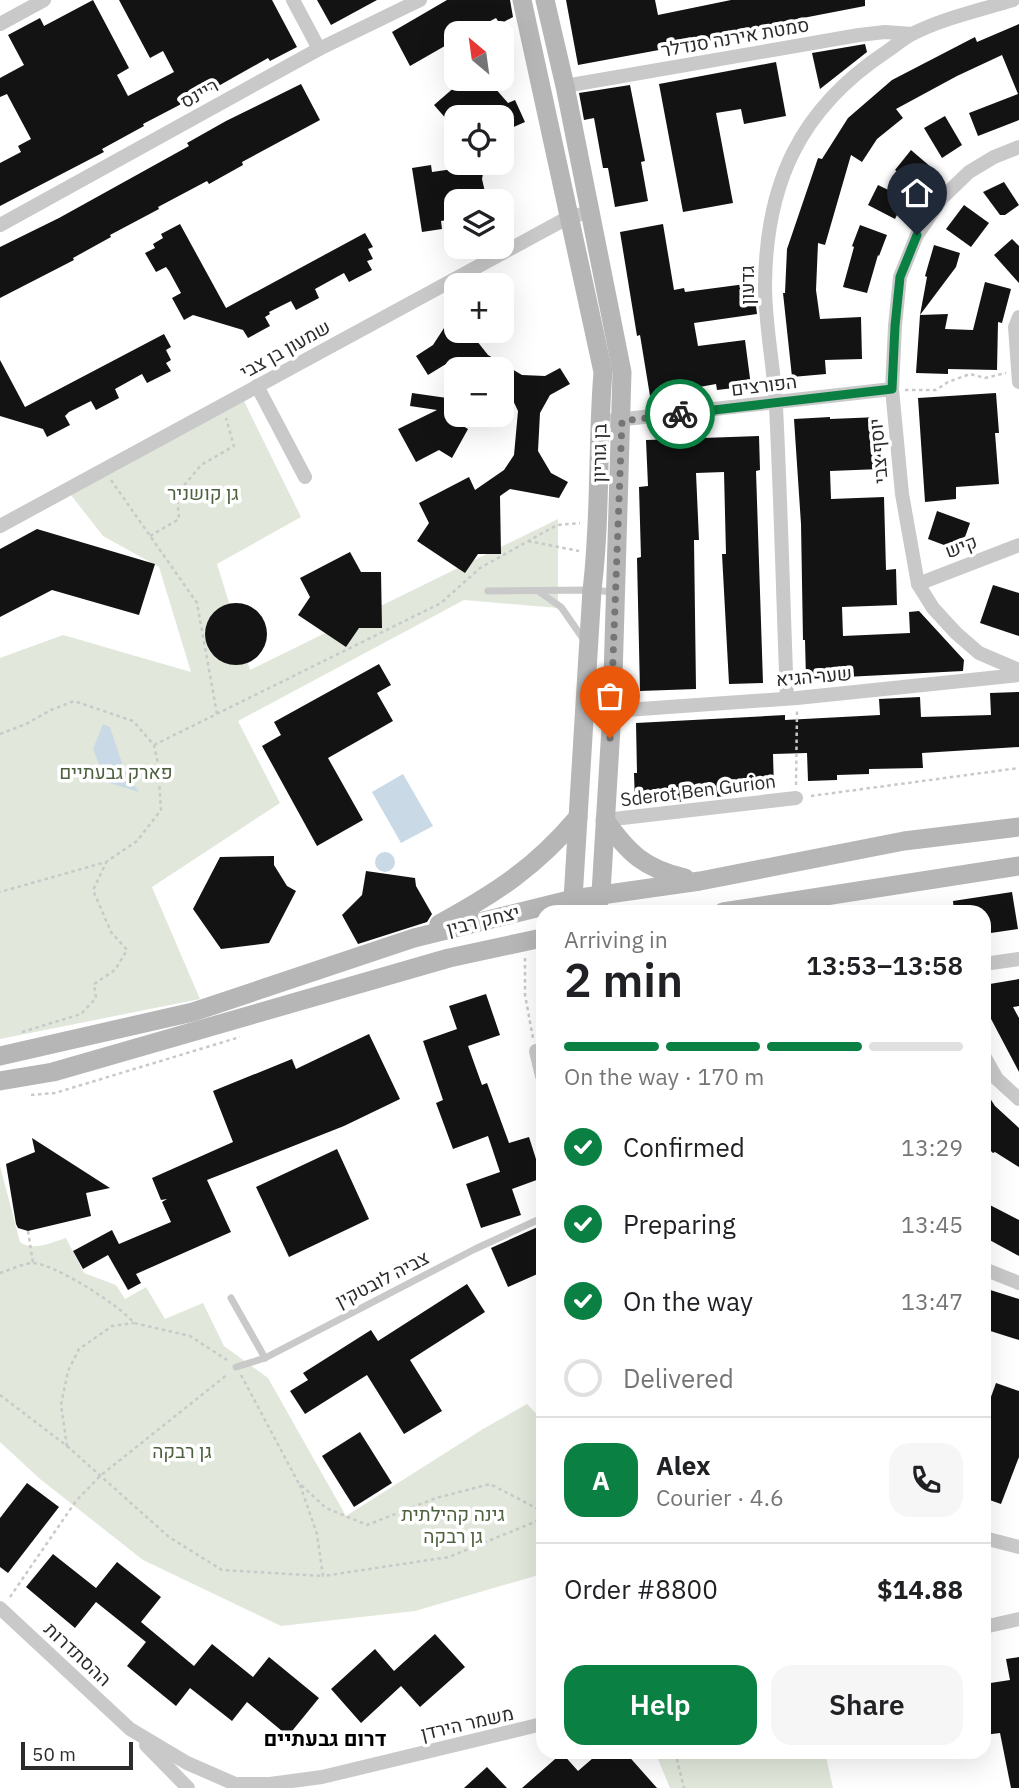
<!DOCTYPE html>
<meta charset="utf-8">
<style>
body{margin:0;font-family:"IBM Plex Sans",Heebo,sans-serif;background:#f6f6f6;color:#202124;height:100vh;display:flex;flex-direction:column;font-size:26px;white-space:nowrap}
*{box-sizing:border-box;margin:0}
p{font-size:23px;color:#757577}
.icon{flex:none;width:38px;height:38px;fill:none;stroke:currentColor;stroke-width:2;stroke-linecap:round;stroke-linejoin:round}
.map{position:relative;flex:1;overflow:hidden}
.drawer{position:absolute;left:536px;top:905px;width:455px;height:854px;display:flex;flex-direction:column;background:#fff;border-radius:21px;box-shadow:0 7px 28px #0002}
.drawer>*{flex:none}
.needle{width:46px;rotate:331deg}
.buttons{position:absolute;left:444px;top:21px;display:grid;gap:14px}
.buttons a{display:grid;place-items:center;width:70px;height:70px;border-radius:14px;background:#fff;box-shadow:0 7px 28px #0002;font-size:35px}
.scale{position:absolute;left:21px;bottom:18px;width:112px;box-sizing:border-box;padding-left:7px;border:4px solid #2c2c2c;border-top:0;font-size:19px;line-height:24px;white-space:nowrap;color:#2c2c2c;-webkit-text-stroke:5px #fff;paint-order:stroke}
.pin{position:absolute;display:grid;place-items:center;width:60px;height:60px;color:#fff;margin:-72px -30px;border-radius:50% 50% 50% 0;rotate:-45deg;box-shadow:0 0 7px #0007}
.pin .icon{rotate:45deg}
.courier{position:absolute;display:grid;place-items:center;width:70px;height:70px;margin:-35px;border:5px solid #0b8043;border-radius:50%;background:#fff;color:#222;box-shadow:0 2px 9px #0007}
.headline em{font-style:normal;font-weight:600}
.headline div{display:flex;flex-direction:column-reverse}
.headline{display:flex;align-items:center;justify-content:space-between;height:119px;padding:0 28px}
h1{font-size:46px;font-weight:600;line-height:52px}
.bar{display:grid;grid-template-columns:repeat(4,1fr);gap:10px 7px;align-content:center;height:84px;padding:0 28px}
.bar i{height:9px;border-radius:5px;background:#e0e0e0}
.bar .selected{background:#0b8043}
.bar p{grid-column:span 4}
.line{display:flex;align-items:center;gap:18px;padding:0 28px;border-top:2px solid #e0e0e0}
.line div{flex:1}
.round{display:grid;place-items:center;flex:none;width:74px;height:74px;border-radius:21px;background:#f6f6f6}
ol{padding:0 28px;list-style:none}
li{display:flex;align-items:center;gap:21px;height:77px}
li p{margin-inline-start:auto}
li .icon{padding:7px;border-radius:50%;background:#0b8043;color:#fff;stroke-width:4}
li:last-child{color:#757577}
li i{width:38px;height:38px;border:4px solid #e0e0e0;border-radius:50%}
.action{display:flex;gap:14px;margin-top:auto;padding:14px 28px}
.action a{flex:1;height:80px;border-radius:21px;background:#0b8043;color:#fff;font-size:28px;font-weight:600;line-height:80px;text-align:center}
.action a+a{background:#f6f6f6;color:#202124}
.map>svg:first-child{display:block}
</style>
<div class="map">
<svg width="1019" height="1788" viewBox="0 0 1019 1788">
<rect width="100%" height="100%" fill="#fff"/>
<g fill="#e1e8db">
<polygon points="241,395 301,517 217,564 250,670 558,519 558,608 464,600 238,721 280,803 152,887 200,999 0,1039 0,658 63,635 191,672 159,567 103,536 67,490"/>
<path d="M 0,1166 L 20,1242 C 33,1252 52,1242 66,1238 L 84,1273 L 116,1285 L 125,1299 L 146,1287 L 165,1319 L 203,1303 L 224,1346 L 268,1378 L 346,1516 L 483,1429 L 527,1404 L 542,1420 L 542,1574 L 415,1611 L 281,1626 L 143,1560 L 40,1479 L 0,1442 Z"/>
<polygon points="655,1752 825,1752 833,1788 670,1788"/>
</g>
<g fill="#c9d9e6">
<polygon points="103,724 110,727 125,772 139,792 106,782 93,749"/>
<polygon points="403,774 433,826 401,843 372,792"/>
<circle cx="385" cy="862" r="10"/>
</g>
<g fill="#131313">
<polygon points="93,0 129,68 117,75 128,96 174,72 163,51 150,58 119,0 272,0 297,47 270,61 268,58 190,102 189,100 143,124 144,126 102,149 104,152 0,206 0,163 21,152 18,146 31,139 7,94 0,97 0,78 24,65 8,35 40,18 44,26"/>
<polygon points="317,0 377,0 331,25"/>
<polygon points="447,0 510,0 513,17 500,24 496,18 467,33 457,33 457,39 410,66 392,32"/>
<polygon points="566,0 655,0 658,15 731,0 865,0 865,6 777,23 778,28 578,65"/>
<polygon points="1019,24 1019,120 978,136 969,113 1018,94 1002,55 957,76 896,109 903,118 877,139 862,162 851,155 825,245 818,243 816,290 820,319 861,317 862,359 825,360 826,374 792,377 783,293 785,293 787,249 818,158 822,159 848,118 892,80 975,37 977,42"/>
<polygon points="865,44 867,52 820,89 812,53"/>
<polygon points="776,62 786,116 744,124 741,109 716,113 733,203 683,212 659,84"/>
<polygon points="464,79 487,79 508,103 515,100 525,122 502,132 502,117 454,116 448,121 434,105"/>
<polygon points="301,84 320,120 242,162 243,165 209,184 207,181 158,207 159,209 110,235 111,237 73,258 74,260 0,298 0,247 59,218 189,146 187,143 226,121"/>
<polygon points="630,85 645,161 641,162 648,201 615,207 608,168 603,168 594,118 584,120 579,93"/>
<polygon points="945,116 962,145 942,158 924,128"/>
<polygon points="911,150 932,168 932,172 919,189 895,170"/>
<polygon points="461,163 485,163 482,179 487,201 457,201 457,218 441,221 442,229 422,232 412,168 431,165 432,172 460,168"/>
<polygon points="1004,182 1019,205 1005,215 1000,215 983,192"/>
<polygon points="878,185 905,198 895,219 868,205"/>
<polygon points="964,205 989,223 971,247 946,229"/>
<polygon points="180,224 226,308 365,233 373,247 368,249 373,259 367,261 372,270 349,282 344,273 315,289 319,298 296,310 291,301 269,312 270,314 265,317 270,326 248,338 243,330 193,315 184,320 172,298 181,293 169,271 166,267 156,272 145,253 155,248 153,244 163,238 161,234"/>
<polygon points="663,224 674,290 684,288 685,292 753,283 757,314 694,323 698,346 745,340 751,386 717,390 716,384 650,396 640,335 637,336 620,232"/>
<polygon points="860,225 887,235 879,256 878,255 867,293 843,287 854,247 852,246"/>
<polygon points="1012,239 1019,246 1019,283 994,255"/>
<polygon points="934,245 960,253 956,267 920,315 948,314 945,329 973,330 985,282 1011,289 1002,323 998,322 997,370 948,369 948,374 916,373 920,315 927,277 925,276"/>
<polygon points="450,293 457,294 457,331 469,331 488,355 522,375 545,376 560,368 570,384 550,395 540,413 538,451 551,473 568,482 559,498 510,489 500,496 501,554 478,554 465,573 417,541 429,523 419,503 469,477 475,490 504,470 514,455 518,411 510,394 502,389 502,369 470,369 465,366 446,364 428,375 416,356 433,345 444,328"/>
<polygon points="164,334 171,347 166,350 171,360 166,363 171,371 147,383 142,374 115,389 119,398 96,410 91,401 69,412 65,416 70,425 47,437 43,429 0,416 0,360 25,407"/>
<polygon points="412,393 454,399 451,419 468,429 452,458 439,450 416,462 398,429 437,410 410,406"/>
<polygon points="996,393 999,433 995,433 999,484 956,487 956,499 925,502 918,398"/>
<polygon points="830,417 830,419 879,417 881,469 830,471 831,499 884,497 886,570 896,569 897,605 842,607 843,636 910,633 909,612 919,611 964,660 963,671 806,679 805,640 803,640 801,524 794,419"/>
<polygon points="759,436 760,470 756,471 763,683 729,684 722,554 726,554 724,472 696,473 699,540 694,540 696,689 640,691 637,558 641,557 639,487 648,486 646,440"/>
<polygon points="937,511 970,523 960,551 928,539"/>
<polygon points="37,529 155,564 139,615 52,590 0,617 0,549"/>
<polygon points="350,552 361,572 381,572 382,628 359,628 346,647 298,615 310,597 300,578"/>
<polygon points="993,585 1019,593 1019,636 980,623"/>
<circle cx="236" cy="634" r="31"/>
<polygon points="379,664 391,685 377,693 393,721 328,758 363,820 317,846 262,746 281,735 274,722"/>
<polygon points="1019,692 1019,747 922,753 923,768 869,769 869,774 837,775 837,780 808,781 807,753 773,754 774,789 738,790 738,795 689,799 689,801 674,802 635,804 634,773 637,773 636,723 785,715 785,720 880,715 879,699 920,697 921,717 991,715 990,693"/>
<polygon points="274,856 274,865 287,886 296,891 269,943 221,949 193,909 220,857"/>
<polygon points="366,871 415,878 416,886 432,914 427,922 358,944 342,915 362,895"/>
<polygon points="1012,892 1018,929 984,934 984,912 954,912 953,901"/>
<polygon points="1019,979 1019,1006 1013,1007 1019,1018 1019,1072 990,1017 984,985"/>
<polygon points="486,994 500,1035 468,1046 482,1085 487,1083 509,1143 529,1137 542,1178 512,1189 521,1215 481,1228 466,1184 500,1172 488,1136 453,1149 436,1103 443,1100 423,1041 457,1029 449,1006"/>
<polygon points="369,1034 400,1099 344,1126 207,1180 231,1232 136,1274 141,1283 128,1290 108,1255 83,1269 73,1251 112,1230 119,1244 171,1222 162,1202 167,1199 161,1200 152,1178 233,1142 213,1091 292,1059 296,1069"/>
<polygon points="984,1089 995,1106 1019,1128 1019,1167 995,1152 993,1153 984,1144"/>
<polygon points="32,1138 110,1188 86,1193 91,1216 28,1231 18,1228 16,1224 6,1164 35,1152"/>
<polygon points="337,1149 369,1219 289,1257 256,1187"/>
<polygon points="984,1202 1019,1220 1019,1256 984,1237"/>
<polygon points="540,1226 542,1233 542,1272 508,1287 491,1248"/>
<polygon points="467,1284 485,1312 410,1360 442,1411 404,1434 367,1375 305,1414 290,1391 308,1380 303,1373 371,1330 378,1341"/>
<polygon points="984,1288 1019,1299 1019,1340 984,1329"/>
<polygon points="996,1383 1019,1391 1019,1457 1001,1504 984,1498 984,1416"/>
<polygon points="360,1432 392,1483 354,1507 322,1456"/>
<polygon points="27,1483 59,1507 8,1573 0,1567 0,1518"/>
<polygon points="53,1554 96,1588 117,1562 161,1597 141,1622 194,1666 212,1644 253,1677 269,1657 319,1698 288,1736 247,1702 232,1721 190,1688 176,1706 127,1666 146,1642 96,1602 75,1628 26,1587"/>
<polygon points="435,1634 465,1667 420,1707 401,1686 361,1723 331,1689 375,1649 394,1671"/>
<polygon points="1019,1657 1019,1788 1011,1788 1000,1733 984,1735 984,1684 1010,1680 1006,1659"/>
<polygon points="600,1752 625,1752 657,1788 522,1788 562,1753 578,1771"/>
<polygon points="487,1767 507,1788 464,1788"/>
</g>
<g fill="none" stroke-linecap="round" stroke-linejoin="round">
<g stroke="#c9c9c9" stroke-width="2.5" stroke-dasharray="3.5 3.5" stroke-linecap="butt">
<polyline points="905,390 936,390 948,382 970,374 985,378 1006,373"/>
<polyline points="111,480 197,603 217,714"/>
<polyline points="150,536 179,519 177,494 201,465 234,446 226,418"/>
<polyline points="528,541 579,551"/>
<polyline points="0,734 26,724 51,710 74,701 133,721 154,745 158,764 161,810 137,841 106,862 0,892"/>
<polyline points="154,745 441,603 480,568 557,525 580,523"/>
<polyline points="796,785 797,711"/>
<polyline points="811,796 1019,768"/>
<polyline points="525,958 525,995 533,1038"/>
<polyline points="22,1032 81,1014 96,998 94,984 115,970 127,950 111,932 93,890 106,863"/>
<polyline points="31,1095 55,1093 240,1037"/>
<polyline points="28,1231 33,1263"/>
<path d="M 0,1273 C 10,1270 21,1264 32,1263 C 52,1262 121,1306 134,1323 L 190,1336 L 227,1360"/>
<polyline points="241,1375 298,1482 326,1508 367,1525 436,1498 490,1484 542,1511"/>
<polyline points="0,1395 67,1446 61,1405 68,1371 79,1349 112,1326 134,1323"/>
<polyline points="67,1446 169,1537 222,1570 323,1576"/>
<polyline points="300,1485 317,1534 323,1576 449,1557 542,1519"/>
<polyline points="10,1597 76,1501 100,1476 228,1374"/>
<polyline points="675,1752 684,1788"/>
</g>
<g stroke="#c9c9c9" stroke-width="7">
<polyline points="488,591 592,590 613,592"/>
<polyline points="538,591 561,607 584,640"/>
<polyline points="231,1298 265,1358"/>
<polyline points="236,1367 265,1358 475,1249 542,1218"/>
</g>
<g stroke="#c9c9c9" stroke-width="14">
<polyline points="293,0 319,49"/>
<polyline points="0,24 44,0"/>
<polyline points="565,86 859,35 885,32 912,34"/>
<polyline points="1019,147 994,157 969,172 942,198 917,235 900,277 895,326 892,389 902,494 918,584 933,608 956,633 979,653 1019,670"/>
<polyline points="0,225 319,49 420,0"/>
<polyline points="1019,317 1015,327 1019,382"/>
<polyline points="257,386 305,477"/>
<polyline points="599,422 892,389"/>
<polyline points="0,526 569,217 591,212"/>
<polyline points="918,584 1019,545"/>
<path d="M 787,698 C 783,601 781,504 776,407 C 774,366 765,326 765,285 C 766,183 800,109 886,52 C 895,46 903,39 912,34 C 944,18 980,10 1013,0"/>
<polyline points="612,711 797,698 1019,675"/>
<polyline points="605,820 796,798"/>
<polyline points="984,964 1019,959"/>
<polyline points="542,1050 536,1051 542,1076"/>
<polyline points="984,1056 997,1079 1019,1099"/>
<polyline points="984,1269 1019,1283"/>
<polyline points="984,1538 1019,1547"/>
<polyline points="0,1608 130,1729 187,1763 235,1784 270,1784 322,1777 542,1724"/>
<polyline points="984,1627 1019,1619"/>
<polyline points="146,1745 188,1788"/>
</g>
<g stroke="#b6b6b6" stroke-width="19">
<path d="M 522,0 L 603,372 C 597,444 601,518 592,590 L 573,899 L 579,912"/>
<polyline points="545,0 565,86 622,372 612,711 601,893 596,912"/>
<path d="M 605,820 C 628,853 645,869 685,878"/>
<polyline points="723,912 1019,866"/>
<path d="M 439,924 C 496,893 536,867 578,817"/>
<polyline points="0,1056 193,1012 414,938 573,899 700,881 904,841 1019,827"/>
<polyline points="0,1081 53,1072 449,958 542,938"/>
</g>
</g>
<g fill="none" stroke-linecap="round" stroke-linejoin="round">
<polyline stroke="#767676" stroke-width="7" stroke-dasharray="0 12.6" points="610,738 622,421 680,414"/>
<polyline stroke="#0b8043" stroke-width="9" points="680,414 892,389 895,326 900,277 917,235"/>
</g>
<g text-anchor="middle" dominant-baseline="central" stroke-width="7" stroke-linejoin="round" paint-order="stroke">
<g font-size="19" fill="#2c2c2c" stroke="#fff">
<text transform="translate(735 37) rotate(-10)">סמטת אירנה סנדלר</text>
<text transform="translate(199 93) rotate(-29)">ריינס</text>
<text transform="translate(747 285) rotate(-90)">גדעון</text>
<text transform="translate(285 349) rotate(-29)">שמעון בן צבי</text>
<text transform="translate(764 385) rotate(-7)">הפורצים</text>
<text transform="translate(878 451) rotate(-95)">יוסף צבי</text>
<text transform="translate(599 453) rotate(-89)">בן גוריון</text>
<text transform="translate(961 546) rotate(-21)">קיש</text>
<text transform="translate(814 676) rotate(-5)">שער הגיא</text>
<text transform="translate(698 790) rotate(-7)">Sderot Ben Gurion</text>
<text transform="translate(483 920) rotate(-14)">יצחק רבין</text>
<text transform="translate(382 1279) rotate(-27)">צביה לובטקין</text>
<text transform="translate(78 1654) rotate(43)">ההסתדרות</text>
<text transform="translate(467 1723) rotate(-13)">משמר הירדן</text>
</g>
<g font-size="19" fill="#4e613f" stroke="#fff">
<text x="203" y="493">גן קושניר</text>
<text x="116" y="772">פארק גבעתיים</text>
<text x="182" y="1451">גן רבקה</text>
<text x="453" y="1514">גינה קהילתית<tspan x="453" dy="22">גן רבקה</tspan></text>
</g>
<g font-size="21" font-weight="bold" fill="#000" stroke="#fff">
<text x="325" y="1738">דרום גבעתיים</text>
</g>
</g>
</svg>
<div class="buttons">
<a><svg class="needle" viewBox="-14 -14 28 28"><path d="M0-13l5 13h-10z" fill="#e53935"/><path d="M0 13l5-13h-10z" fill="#757577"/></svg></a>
<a><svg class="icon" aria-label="locate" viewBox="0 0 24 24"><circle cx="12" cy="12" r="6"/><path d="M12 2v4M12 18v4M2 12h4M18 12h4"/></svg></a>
<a><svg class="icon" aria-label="layers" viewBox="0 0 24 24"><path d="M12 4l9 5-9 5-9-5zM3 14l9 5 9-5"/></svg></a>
<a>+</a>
<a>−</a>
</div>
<div class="scale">50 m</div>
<div class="pin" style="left:610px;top:738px;background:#ea580c"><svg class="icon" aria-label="bag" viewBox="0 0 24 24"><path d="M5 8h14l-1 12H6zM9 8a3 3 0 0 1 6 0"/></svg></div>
<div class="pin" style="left:917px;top:235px;background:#1f2937"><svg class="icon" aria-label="home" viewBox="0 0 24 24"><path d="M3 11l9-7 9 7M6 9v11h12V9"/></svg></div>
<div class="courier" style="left:680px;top:414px"><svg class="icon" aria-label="bike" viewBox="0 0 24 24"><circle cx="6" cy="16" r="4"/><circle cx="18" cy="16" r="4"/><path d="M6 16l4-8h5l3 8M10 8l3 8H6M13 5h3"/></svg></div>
<section class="drawer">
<div class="headline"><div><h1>2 min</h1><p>Arriving in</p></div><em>13:53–13:58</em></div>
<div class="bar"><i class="selected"></i><i class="selected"></i><i class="selected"></i><i></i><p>On the way · 170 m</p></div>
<ol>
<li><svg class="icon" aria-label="check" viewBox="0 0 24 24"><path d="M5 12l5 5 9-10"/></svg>Confirmed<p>13:29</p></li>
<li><svg class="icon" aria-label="check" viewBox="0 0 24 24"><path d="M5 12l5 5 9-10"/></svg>Preparing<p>13:45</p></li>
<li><svg class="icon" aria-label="check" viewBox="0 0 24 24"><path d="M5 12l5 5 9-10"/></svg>On the way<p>13:47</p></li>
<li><i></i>Delivered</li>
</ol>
<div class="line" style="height:126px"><b class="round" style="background:#0b8043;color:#fff">A</b><div><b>Alex</b><p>Courier · 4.6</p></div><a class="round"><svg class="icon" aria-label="phone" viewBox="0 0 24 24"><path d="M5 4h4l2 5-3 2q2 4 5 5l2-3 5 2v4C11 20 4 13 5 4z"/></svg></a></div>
<div class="line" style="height:91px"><div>Order #8800</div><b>$14.88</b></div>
<div class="action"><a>Help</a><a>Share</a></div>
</section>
</div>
